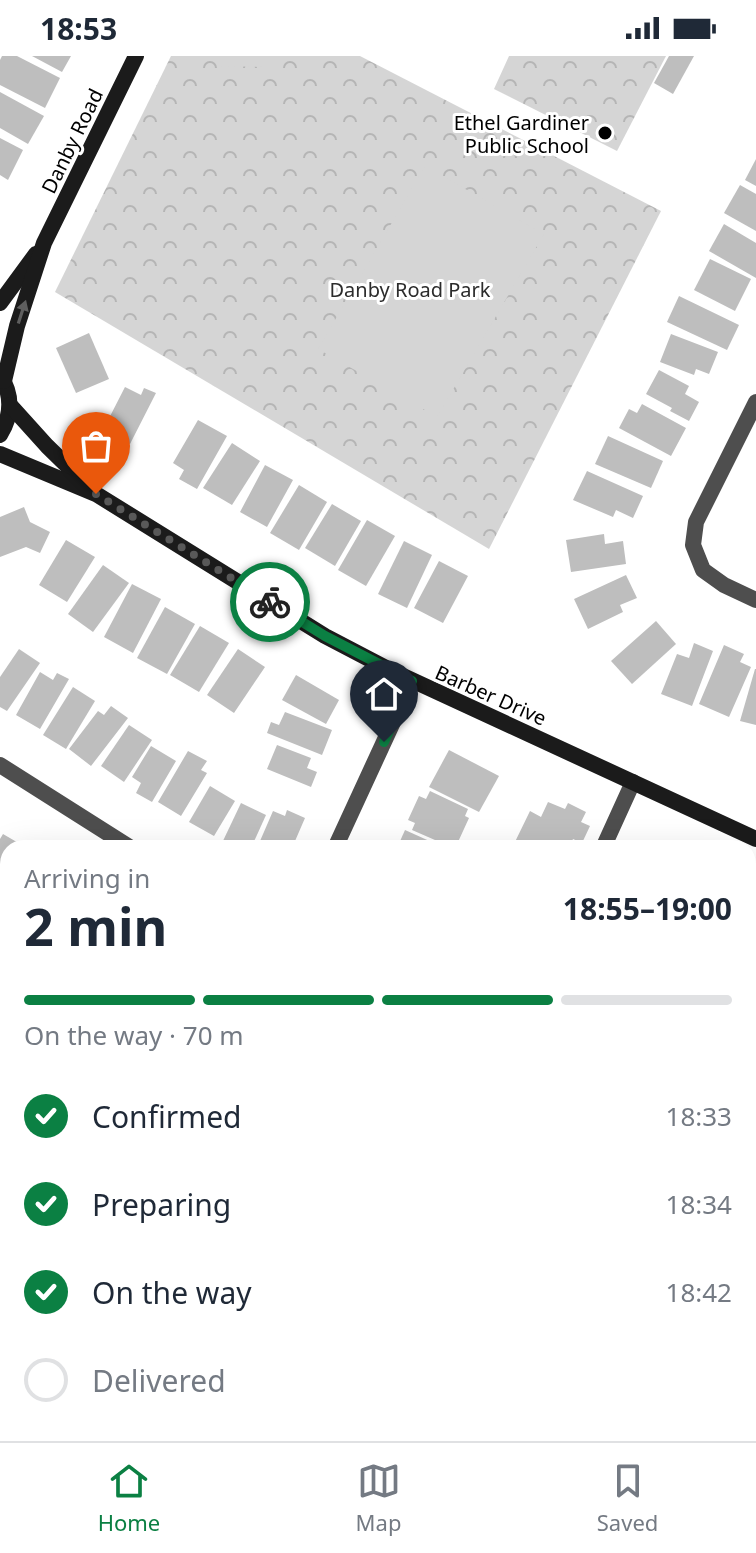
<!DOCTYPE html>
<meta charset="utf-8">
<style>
body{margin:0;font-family:"Noto Sans",sans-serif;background:#f6f6f7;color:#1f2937;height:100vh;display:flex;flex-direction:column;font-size:30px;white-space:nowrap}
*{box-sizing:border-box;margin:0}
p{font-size:26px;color:#747a83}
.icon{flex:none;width:44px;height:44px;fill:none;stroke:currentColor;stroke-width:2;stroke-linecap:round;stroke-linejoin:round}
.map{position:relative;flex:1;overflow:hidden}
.details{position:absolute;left:0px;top:784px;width:756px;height:602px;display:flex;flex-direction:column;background:#fff;border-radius:24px 24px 0 0;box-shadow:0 8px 32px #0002}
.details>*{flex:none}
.pin{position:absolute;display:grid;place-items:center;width:68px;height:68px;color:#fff;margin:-82px -34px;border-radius:50% 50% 50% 0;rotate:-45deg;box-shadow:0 0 8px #0007}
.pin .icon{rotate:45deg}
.courier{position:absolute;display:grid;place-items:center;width:80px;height:80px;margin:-40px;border:6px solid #0b8043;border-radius:50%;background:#fff;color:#222;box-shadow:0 2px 10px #0007}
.summary em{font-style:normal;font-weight:700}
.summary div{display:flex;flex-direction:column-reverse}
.summary{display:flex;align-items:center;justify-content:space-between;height:136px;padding:0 24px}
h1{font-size:52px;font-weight:700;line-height:60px}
.bar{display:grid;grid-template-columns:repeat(4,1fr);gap:12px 8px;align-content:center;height:96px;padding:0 24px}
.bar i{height:10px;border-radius:6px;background:#e0e1e3}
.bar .active{background:#0b8043}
.bar p{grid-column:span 4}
ol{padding:0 24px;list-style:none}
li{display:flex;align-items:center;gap:24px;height:88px}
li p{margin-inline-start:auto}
li .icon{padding:8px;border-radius:50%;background:#0b8043;color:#fff;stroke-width:4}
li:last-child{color:#747a83}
li i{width:44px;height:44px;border:4px solid #e0e1e3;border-radius:50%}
.status{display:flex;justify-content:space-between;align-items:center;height:56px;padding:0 40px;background:#fff;direction:ltr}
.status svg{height:22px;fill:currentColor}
.menu{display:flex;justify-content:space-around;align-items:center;height:112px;border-top:2px solid #e0e1e3;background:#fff;font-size:22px;color:#747a83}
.menu a{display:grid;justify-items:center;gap:4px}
.menu .active{color:#0b8043}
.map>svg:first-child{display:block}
</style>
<div class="status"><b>18:53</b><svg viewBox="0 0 49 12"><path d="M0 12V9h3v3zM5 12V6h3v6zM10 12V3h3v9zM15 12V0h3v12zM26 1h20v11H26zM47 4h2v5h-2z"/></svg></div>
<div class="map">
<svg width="756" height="1385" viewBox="0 0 756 1385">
<defs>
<pattern id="grass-dots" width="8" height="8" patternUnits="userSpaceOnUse" patternTransform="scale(2)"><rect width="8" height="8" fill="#d5d5d5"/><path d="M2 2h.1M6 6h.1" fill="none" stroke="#b5b5b5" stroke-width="1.8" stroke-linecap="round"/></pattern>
<pattern id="park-crowns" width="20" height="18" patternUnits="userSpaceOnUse" patternTransform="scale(2)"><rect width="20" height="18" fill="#d5d5d5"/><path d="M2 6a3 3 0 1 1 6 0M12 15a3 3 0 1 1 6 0" fill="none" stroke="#b5b5b5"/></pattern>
</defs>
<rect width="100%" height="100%" fill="#fff"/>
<polygon fill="url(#grass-dots)" points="756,1343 756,1385 718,1385 701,1380 701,1378 748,1378 748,1362"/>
<g fill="url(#park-crowns)">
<polygon points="171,0 360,0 661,155 489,493 55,236"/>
<polygon points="509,0 666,0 617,95 494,33"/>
</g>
<g fill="#d5d5d5">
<polygon points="219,0 266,0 266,11 218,10"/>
<polygon points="425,110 544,178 437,361 318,293"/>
</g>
<g fill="#bebebe">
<polygon points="2,0 17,0 60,22 45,52 0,29 0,4"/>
<polygon points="32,0 71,0 62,16"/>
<polygon points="669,0 694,0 673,38 654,27"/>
<polygon points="0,36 44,60 28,88 0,72"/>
<polygon points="0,82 23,94 8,124 0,119"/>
<polygon points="756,103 756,130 745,124"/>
<polygon points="740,129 756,138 756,175 724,157"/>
<polygon points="724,168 756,187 756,222 709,195"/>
<polygon points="710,203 751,223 735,255 694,234"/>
<polygon points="679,240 739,269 727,294 667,266"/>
<polygon points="89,277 109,323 76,337 56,292"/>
<polygon points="671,278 718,296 709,318 696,313 694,319 660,306"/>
<polygon points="659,314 689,330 685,338 699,346 689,365 670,355 672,352 646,338"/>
<polygon points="125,331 141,339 144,332 156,337 130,388 103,374"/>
<polygon points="642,348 686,372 671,400 619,372 629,353 637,357"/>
<polygon points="198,364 227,380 197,433 179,423 184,414 173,407"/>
<polygon points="608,380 663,405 651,432 595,408"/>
<polygon points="232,387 260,405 232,449 203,432"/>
<polygon points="265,409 293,424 267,471 240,456"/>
<polygon points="587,415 643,440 633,462 616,454 613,461 573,444"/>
<polygon points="299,429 327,446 299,494 270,477"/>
<polygon points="332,448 361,465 335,510 305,492"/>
<polygon points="24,451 30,466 50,476 40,497 26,491 0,501 0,461"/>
<polygon points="367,464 395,480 366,530 338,514"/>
<polygon points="604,478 605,488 623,485 626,508 571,516 566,484"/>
<polygon points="66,484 95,501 67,546 39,529"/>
<polygon points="404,485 432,499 407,552 378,538"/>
<polygon points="439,505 468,520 443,567 414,552"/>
<polygon points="103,509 129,527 93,576 68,558"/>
<polygon points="626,519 637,542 620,549 623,556 588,573 574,543"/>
<polygon points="132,528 161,543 133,597 104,581"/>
<polygon points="165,551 195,568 167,618 137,602"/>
<polygon points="656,565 676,588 632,628 611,605"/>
<polygon points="200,570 229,587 199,636 170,619"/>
<polygon points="694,587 713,595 692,650 661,638 677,598 689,602"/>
<polygon points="724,589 744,598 740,606 751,611 729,661 699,648"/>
<polygon points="19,593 40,607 7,655 0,651 0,621"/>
<polygon points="238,593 265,611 234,657 207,639"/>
<polygon points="755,613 756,613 756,669 740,665"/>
<polygon points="40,616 53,624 57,617 69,623 40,673 16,659"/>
<polygon points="296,619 339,644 326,668 282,644"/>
<polygon points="73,631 95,645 66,693 43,679"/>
<polygon points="111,650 128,662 91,710 69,693 98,655 104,659"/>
<polygon points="285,656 332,674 322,699 267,677 271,666 279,669"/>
<polygon points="129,669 152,684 124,726 101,710"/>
<polygon points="277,689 311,702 307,712 317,716 311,731 267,713"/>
<polygon points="151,690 176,705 152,746 136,737 141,727 132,721"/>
<polygon points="449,694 499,720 479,756 429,731"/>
<polygon points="188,695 207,705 201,714 207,717 181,760 158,746"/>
<polygon points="210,730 235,745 214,780 189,766"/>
<polygon points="430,735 468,753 465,760 469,762 458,786 454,785 451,791 412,774 415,767 408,764 419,740 426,743"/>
<polygon points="548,746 565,753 568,747 586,756 581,766 590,770 582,787 573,783 569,792 517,792 513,790 530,755 541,761"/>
<polygon points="241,747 266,759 251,792 234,792 222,787"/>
<polygon points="287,754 305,762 292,792 257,792 273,755 285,760"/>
<polygon points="405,774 445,792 397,792"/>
<polygon points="3,778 27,792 8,792 8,844 0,839 0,783"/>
<polygon points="748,843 756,847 756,908 748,905"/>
<polygon points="3,920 8,923 8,983 0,979 0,926"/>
<polygon points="756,961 756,1015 748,1012 748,964 754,967"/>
<polygon points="748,1054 756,1058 756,1083 748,1100"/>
<polygon points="0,1064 8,1068 8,1122 0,1118"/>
<polygon points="0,1179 8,1181 8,1248 0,1245"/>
<polygon points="756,1209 756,1237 748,1230 748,1219"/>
<polygon points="748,1278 756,1281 756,1343 748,1364"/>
</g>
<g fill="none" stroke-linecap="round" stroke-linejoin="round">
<polyline stroke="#4e4e4e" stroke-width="11" points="667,1385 669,1378"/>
<g stroke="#4e4e4e" stroke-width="16">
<polyline points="756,346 696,466 693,489 703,514 724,529 756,544"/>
<polyline points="0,709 131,792"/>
<polyline points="335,792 412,625"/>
<polyline points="603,792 633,726"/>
<polyline points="748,928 756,932"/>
<polyline points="0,1023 8,1026"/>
<polyline points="748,1142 756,1131"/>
</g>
<g stroke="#1b1b1b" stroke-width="16">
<polyline points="0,247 36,198"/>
<path d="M 0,319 C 13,339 12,359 0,379"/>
<polyline points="4,325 17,270 44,187 136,0"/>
<polyline points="10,349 47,390 90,432"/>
<polyline points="0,398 96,438 325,580 390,614 756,783"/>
</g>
</g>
<defs><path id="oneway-solid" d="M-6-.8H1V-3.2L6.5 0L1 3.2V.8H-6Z" transform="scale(2)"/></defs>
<use fill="#5f5f5f" href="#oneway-solid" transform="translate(22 256) rotate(-72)"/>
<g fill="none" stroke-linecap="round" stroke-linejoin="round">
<polyline stroke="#595959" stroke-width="8" stroke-dasharray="0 14.4" points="96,438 270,546"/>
<polyline stroke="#0b8043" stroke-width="10" points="270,546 325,580 412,625 384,686"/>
</g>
<circle fill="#000" stroke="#fff" stroke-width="3" cx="605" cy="77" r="8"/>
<g text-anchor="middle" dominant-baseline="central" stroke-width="6" stroke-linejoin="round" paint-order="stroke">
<g font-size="20" fill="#000" stroke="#fff" text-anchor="end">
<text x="589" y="66">Ethel Gardiner<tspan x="589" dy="23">Public School</tspan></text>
</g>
<g font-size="20" fill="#000" stroke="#fff">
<text transform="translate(72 85) rotate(-64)">Danby Road</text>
<text transform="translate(491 639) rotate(24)">Barber Drive</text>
</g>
<g font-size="20" fill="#2c2c2c" stroke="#fff">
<text x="410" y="233">Danby Road Park</text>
</g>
</g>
</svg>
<div class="pin" style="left:96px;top:438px;background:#ea580c"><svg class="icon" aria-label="bag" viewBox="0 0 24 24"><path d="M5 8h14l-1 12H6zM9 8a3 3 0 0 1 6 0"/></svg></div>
<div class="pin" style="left:384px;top:686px;background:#1f2937"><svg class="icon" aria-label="home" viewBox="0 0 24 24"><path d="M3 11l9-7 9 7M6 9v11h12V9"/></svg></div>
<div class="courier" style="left:270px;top:546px"><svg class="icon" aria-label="bike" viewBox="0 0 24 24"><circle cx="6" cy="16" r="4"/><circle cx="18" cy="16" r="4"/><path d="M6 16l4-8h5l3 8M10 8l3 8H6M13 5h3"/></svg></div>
<section class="details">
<div class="summary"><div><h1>2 min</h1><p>Arriving in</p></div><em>18:55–19:00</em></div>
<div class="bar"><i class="active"></i><i class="active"></i><i class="active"></i><i></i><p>On the way · 70 m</p></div>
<ol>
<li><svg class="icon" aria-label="check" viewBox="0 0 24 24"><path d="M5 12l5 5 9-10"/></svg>Confirmed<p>18:33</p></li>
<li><svg class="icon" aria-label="check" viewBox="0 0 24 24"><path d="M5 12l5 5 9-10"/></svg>Preparing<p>18:34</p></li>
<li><svg class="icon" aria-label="check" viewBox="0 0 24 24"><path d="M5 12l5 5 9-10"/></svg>On the way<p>18:42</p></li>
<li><i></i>Delivered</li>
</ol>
</section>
</div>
<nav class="menu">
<a class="active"><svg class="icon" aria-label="home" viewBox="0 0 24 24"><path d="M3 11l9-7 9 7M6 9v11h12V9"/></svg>Home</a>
<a><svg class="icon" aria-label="map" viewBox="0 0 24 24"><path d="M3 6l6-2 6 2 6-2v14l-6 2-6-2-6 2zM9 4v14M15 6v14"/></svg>Map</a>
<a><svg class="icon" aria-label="saved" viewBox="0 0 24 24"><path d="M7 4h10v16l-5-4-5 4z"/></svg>Saved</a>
</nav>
